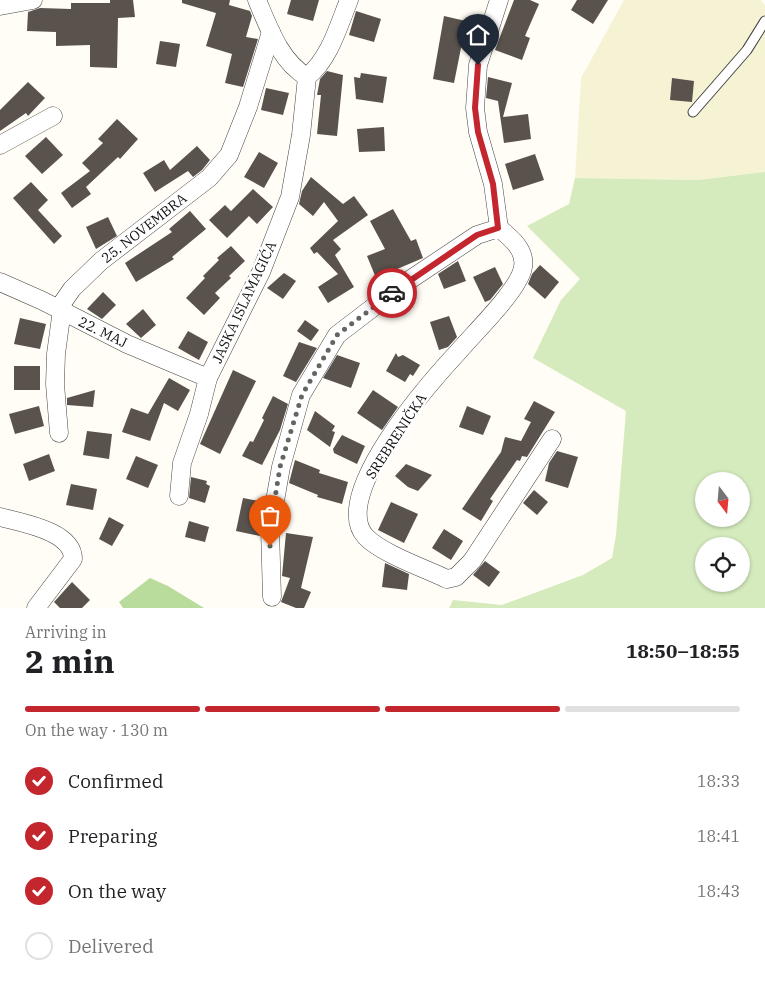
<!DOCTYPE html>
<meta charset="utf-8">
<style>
body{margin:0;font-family:"IBM Plex Serif",serif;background:#f6f6f6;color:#202124;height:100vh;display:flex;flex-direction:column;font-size:19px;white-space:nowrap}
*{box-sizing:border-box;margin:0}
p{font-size:16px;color:#757577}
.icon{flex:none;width:28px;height:28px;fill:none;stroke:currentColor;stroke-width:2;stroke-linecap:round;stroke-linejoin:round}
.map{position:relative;height:608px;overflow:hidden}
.details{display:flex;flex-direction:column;background:#fff;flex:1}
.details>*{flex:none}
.needle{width:32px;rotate:164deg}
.tools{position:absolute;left:695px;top:472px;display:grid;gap:10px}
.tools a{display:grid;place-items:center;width:55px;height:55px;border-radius:50%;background:#fff;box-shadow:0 1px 4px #0004;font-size:25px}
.pin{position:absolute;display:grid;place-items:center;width:42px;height:42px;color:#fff;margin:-51px -21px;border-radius:50% 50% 50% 0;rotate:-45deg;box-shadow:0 0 5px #0007}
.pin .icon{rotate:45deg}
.courier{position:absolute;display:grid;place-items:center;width:50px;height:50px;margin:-25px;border:4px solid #c4262e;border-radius:50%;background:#fff;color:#222;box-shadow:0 1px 6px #0007}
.summary em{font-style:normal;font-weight:800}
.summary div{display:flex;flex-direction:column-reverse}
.summary{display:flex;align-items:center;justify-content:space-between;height:85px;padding:0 25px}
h1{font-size:32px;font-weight:800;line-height:38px}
.bar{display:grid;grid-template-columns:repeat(4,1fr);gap:8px 5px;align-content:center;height:60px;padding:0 25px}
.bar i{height:6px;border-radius:4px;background:#e0e0e0}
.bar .selected{background:#c4262e}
.bar p{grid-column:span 4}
ol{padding:0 25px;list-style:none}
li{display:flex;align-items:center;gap:15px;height:55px}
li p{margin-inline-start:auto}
li .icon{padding:5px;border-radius:50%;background:#c4262e;color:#fff;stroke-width:4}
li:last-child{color:#757577}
li i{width:28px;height:28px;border:2px solid #e0e0e0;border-radius:50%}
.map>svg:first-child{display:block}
</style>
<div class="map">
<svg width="765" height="608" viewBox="0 0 765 608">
<rect width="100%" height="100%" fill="#fffdf5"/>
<polygon fill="#f6f3d4" points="624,0 761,0 765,5 765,172 698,180 575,178 581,78"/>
<path fill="#d5ebbd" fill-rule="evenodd" d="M 765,172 L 765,608 L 449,608 L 453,600 L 502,605 L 583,575 L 612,558 L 616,535 L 626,411 L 533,358 L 561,300 L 580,279 L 527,226 L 569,204 L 575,178 L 698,180 ZM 741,481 L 741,519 L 704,519 L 704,481 ZM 741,546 L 741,584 L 704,584 L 704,546 Z"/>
<polygon fill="#b9dc9c" points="150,578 168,586 204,608 123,608 119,602"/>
<g fill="#5a524d">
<polygon points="110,0 133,0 135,17 118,18 117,68 90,67 90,45 56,46 56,32 27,31 28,12 40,8 71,9 71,3 110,3"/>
<polygon points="182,0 230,0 229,5 250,11 252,16 246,37 258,39 243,87 225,83 232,54 206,46 216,13 182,3"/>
<polygon points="291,0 319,0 313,21 287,14"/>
<polygon points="514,0 530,0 539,4 525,36 530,38 522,60 495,50"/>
<polygon points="577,0 608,0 593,24 571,10"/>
<polygon points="356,11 381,19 374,42 349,35"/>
<polygon points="444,16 470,22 465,43 462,43 454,83 433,79"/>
<polygon points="160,41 180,44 176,67 156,64"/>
<polygon points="327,71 343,75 337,136 317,134 321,95 317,95 320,79"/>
<polygon points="361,73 387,77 383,103 356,99 354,77 360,78"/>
<polygon points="488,77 512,83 503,117 528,114 531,139 504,143 498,101 486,98"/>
<polygon points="672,78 694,81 692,102 670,100"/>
<polygon points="28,82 45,98 28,116 26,113 0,131 0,110"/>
<polygon points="266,88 289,93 283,115 261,110"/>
<polygon points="117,119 138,139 120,159 118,157 86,187 91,194 72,208 61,193 90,171 82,163 103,143 98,139"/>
<polygon points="384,127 385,151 359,152 357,129"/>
<polygon points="46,137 63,155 42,174 25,156"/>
<polygon points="197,146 210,160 202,170 193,177 188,171 155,192 143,173 164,160 170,170"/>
<polygon points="259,152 278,163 264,188 244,177"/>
<polygon points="535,154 544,180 513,190 505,164"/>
<polygon points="311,177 343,204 354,196 368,215 333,240 341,249 335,255 354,287 328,303 318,287 338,274 317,252 314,254 310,248 338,221 324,202 313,216 299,204 302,191"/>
<polygon points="31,182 48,200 38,210 62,236 54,244 13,198"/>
<polygon points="253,189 273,207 257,224 249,216 227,238 209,220 225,205 231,211"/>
<polygon points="393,209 411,241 416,239 423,258 376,278 367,256 385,249 370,221"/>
<polygon points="190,211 206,229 172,257 174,259 136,282 125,263 172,232 169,229"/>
<polygon points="108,217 117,236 96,249 86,227"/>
<polygon points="231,246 245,261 229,276 231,278 215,293 220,298 204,315 186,298 205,278 203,276 219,260 217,258"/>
<polygon points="458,261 466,281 444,289 438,274"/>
<polygon points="540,265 559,282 545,299 528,284 532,274"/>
<polygon points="495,267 503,284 490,300 485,302 473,277"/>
<polygon points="284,273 296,281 283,299 267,288"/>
<polygon points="103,292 116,305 102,319 87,309"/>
<polygon points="143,309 156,325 141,338 126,324"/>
<polygon points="449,316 457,337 448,347 439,350 430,322"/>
<polygon points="20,318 46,324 40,349 14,344"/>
<polygon points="305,320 319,330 311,341 297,331"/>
<polygon points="188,331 208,342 199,360 178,348"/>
<polygon points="299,342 317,348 296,382 283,376"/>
<polygon points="396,353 398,357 403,355 420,365 413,376 410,374 405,382 386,371"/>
<polygon points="337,355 360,363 351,388 323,378"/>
<rect x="14" y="366" width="26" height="24"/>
<polygon points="233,370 256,381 220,454 200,444"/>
<polygon points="169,378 190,390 178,411 164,403 150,441 122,432 131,408 148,414"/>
<polygon points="95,390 93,407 67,405 67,398"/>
<polygon points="373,390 398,407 382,430 357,413"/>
<polygon points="273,396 288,404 280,430 262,465 242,456 250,441 253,442 264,420 262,418"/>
<polygon points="534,401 555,412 527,457 522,456 520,461 517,460 490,499 493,501 481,521 462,509 501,452 505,437 521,441 531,422 524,419"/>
<polygon points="39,406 44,426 15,434 9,414"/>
<polygon points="467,406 491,416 483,435 459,427"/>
<polygon points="315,411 335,426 332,431 335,432 330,447 307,430"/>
<polygon points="87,431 112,434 109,459 83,455"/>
<polygon points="342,435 365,446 357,464 334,453 333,449"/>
<polygon points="557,451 578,457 568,488 545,481 549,463"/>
<polygon points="49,454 55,471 29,481 23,464"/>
<polygon points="136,456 158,465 148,488 126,479"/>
<polygon points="295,460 320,470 319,473 348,482 342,504 317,497 318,495 289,483"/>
<polygon points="406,464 432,475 418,491 408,487 395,476"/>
<polygon points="191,477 207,481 206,484 210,486 205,503 189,498"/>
<polygon points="71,484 97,489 93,510 66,505"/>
<polygon points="534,490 548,502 537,515 523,503"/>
<polygon points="243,498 264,502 260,536 236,531"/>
<polygon points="391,502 418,514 404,543 378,530"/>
<polygon points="109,517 124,525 112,546 99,539"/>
<polygon points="189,521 209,527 205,542 185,537"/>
<polygon points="444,529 463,541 451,560 432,548"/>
<polygon points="286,533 313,537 301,588 311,592 304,608 296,608 281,602 290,578 282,576"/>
<polygon points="485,561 500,572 489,587 473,575"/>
<polygon points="385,563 409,574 407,590 382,587"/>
<polygon points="72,582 90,600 82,608 60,608 54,602"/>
</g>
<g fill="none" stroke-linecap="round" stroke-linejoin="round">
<g stroke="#444" stroke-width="11">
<polyline id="service" points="693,112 747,50 765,21"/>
</g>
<g stroke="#444" stroke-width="19">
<g id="minor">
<path d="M 257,0 C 269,28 280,61 307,77"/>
<polyline points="0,6 33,0"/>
<path d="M 307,77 C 330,58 338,27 349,0"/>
<polyline points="0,145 53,116"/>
<polyline points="499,228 493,184 478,132 475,108 478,65 499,0"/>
<polyline points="0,282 43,301 127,344 208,378"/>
<polyline points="59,433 55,384 56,354 63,302 72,289 101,261 209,178 229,155 248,107 271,32"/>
<polyline points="179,496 182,463 199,414 208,378 261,272 290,197 301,135 307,77"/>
<path d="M 0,517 C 22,523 73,531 73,559 L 36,608"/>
<path d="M 272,597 L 270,529 L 281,467 L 301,395 L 337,335 L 405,283 L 477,235 L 499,228 C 511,238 526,250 523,267 C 520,289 474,333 459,351 C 431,381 328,497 366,537 C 381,553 426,569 447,579 L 456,577 L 472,561 L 552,439"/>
</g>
</g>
<use href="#service" stroke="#fff" stroke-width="9"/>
<use href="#minor" stroke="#fff" stroke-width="18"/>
</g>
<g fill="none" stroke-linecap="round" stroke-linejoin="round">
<polyline stroke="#646461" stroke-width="5" stroke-dasharray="0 9" points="270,546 270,529 280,467 302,395 337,335 392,293"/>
<polyline stroke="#c4262e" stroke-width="6" points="392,293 477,235 498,228 493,184 478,132 475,108 478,65"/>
</g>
<g text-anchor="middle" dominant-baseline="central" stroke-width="5" stroke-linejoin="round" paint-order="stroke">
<g font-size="14" fill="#111" stroke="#fff">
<text transform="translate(144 228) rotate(-38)">25. NOVEMBRA</text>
<text transform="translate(244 302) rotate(-65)">JASKA ISLAMAGIĆA</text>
<text transform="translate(103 332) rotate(26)">22. MAJ</text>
<text transform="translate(396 436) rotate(-57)">SREBRENIČKA</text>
</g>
</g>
</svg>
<div class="tools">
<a><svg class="needle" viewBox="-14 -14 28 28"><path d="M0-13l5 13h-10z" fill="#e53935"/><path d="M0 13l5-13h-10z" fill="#757577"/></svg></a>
<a><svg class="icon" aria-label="locate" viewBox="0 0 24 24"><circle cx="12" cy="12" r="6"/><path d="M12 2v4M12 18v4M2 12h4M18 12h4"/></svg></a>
</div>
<div class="pin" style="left:270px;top:546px;background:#ea580c"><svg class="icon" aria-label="bag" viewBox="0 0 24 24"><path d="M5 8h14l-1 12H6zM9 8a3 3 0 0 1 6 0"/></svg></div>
<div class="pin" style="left:478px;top:65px;background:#1f2937"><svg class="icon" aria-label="home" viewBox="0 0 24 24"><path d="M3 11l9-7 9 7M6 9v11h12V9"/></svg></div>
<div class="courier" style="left:392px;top:293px"><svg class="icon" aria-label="car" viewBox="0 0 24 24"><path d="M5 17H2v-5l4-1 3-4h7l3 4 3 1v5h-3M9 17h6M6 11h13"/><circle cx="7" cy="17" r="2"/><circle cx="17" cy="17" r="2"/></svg></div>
</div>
<section class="details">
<div class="summary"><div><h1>2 min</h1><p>Arriving in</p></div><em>18:50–18:55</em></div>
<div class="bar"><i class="selected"></i><i class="selected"></i><i class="selected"></i><i></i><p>On the way · 130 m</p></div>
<ol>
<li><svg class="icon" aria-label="check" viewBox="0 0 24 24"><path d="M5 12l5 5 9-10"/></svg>Confirmed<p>18:33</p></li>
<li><svg class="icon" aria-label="check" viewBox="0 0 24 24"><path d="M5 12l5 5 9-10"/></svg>Preparing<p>18:41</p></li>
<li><svg class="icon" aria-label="check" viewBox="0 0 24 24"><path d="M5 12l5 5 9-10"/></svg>On the way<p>18:43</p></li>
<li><i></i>Delivered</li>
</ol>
</section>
